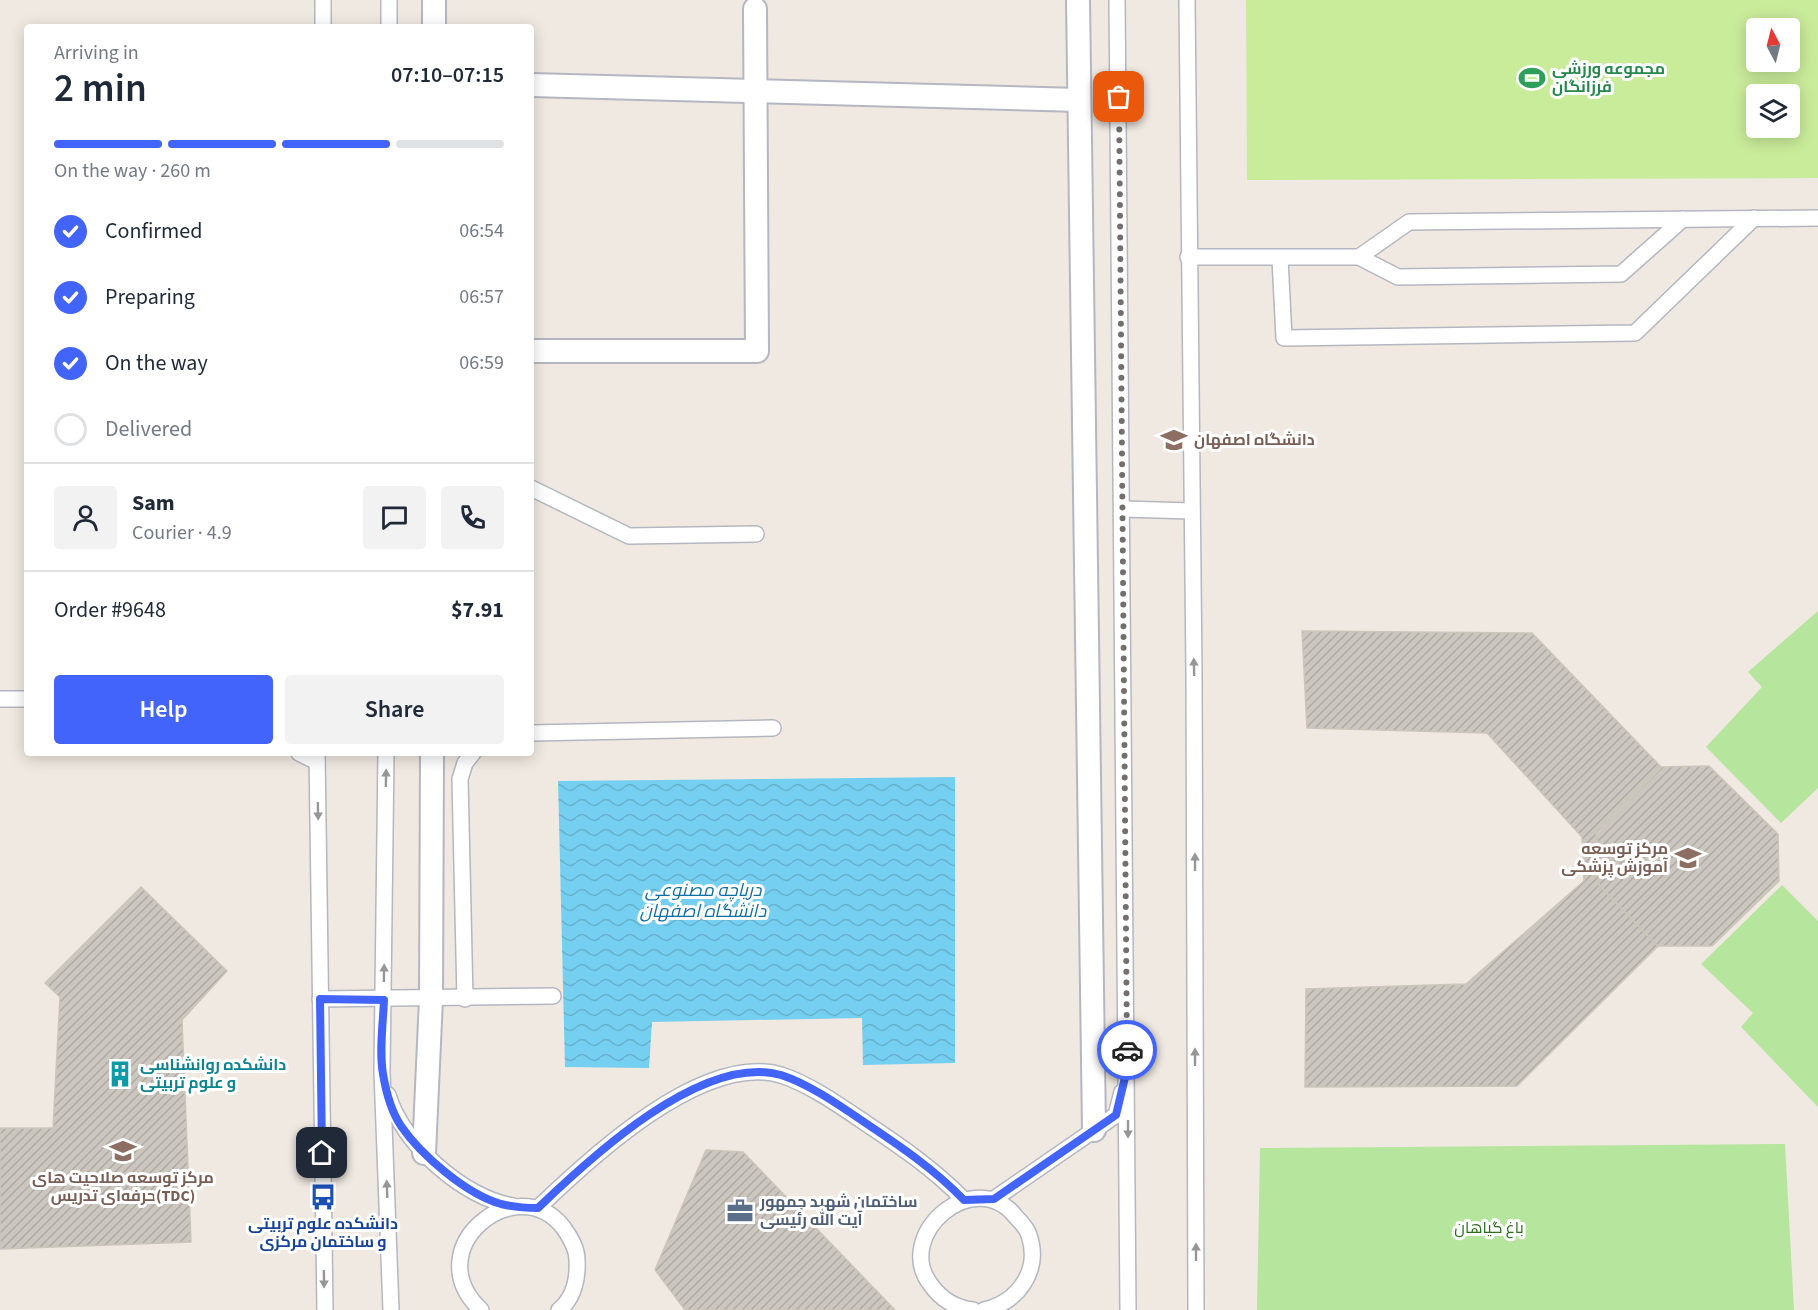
<!DOCTYPE html>
<meta charset="utf-8">
<style>
body{margin:0;font-family:"Source Sans 3",Cairo,sans-serif;background:#f2f2f3;color:#1f2937;height:100vh;display:flex;flex-direction:column;font-size:22px;white-space:nowrap}
*{box-sizing:border-box;margin:0}
p{font-size:20px;color:#747a83}
.icon{flex:none;width:33px;height:33px;fill:none;stroke:currentColor;stroke-width:2;stroke-linecap:round;stroke-linejoin:round}
.map{position:relative;flex:1;overflow:hidden}
.sheet{position:absolute;left:24px;top:24px;width:510px;height:732px;display:flex;flex-direction:column;background:#fff;border-radius:6px;box-shadow:0 3px 15px #0003}
.sheet>*{flex:none}
.needle{width:39px;rotate:353deg}
.controls{position:absolute;left:1746px;top:18px;display:grid;gap:12px}
.controls a{display:grid;place-items:center;width:54px;height:54px;border-radius:6px;background:#fff;box-shadow:0 3px 15px #0003;font-size:30px}
.pin{position:absolute;display:grid;place-items:center;width:51px;height:51px;color:#fff;margin:-26px;border-radius:12px;box-shadow:0 3px 9px #0006}
.courier{position:absolute;display:grid;place-items:center;width:60px;height:60px;margin:-30px;border:4px solid #4264fb;border-radius:50%;background:#fff;color:#222;box-shadow:0 2px 8px #0007}
.headline em{font-style:normal;font-weight:600}
.headline div{display:flex;flex-direction:column-reverse}
.headline{display:flex;align-items:center;justify-content:space-between;height:102px;padding:0 30px}
h1{font-size:39px;font-weight:600;line-height:45px}
.bar{display:grid;grid-template-columns:repeat(4,1fr);gap:9px 6px;align-content:center;height:72px;padding:0 30px}
.bar i{height:8px;border-radius:4px;background:#e0e1e3}
.bar .current{background:#4264fb}
.bar p{grid-column:span 4}
.line{display:flex;align-items:center;gap:15px;padding:0 30px;border-top:2px solid #e0e1e3}
.line div{flex:1}
.round{display:grid;place-items:center;flex:none;width:63px;height:63px;border-radius:6px;background:#f2f2f3}
ol{padding:0 30px;list-style:none}
li{display:flex;align-items:center;gap:18px;height:66px}
li p{margin-inline-start:auto}
li .icon{padding:6px;border-radius:50%;background:#4264fb;color:#fff;stroke-width:4}
li:last-child{color:#747a83}
li i{width:33px;height:33px;border:3px solid #e0e1e3;border-radius:50%}
.primary-button{display:flex;gap:12px;margin-top:auto;padding:12px 30px}
.primary-button a{flex:1;height:69px;border-radius:6px;background:#4264fb;color:#fff;font-size:24px;font-weight:600;line-height:69px;text-align:center}
.primary-button a+a{background:#f2f2f3;color:#1f2937}
.map>svg:first-child{display:block}
</style>
<div class="map">
<svg width="1818" height="1310" viewBox="0 0 1818 1310">
<defs>
<pattern id="water-waves" width="16" height="10" patternUnits="userSpaceOnUse" patternTransform="scale(1.5)"><rect width="16" height="10" fill="#75cff0"/><path d="M0 5q4-4 8 0t8 0" fill="none" stroke="#66b2ce"/></pattern>
<pattern id="building-hatch" width="6" height="6" patternUnits="userSpaceOnUse" patternTransform="scale(1.5)"><rect width="6" height="6" fill="#cbc7bf"/><path d="M-1 1l2-2M0 6l6-6M5 7l2-2" fill="none" stroke="#afaba4"/></pattern>
</defs>
<rect width="100%" height="100%" fill="#efe9e1"/>
<g fill="#b6e59e">
<polygon points="1818,611 1818,788 1781,823 1706,747 1762,687 1748,672"/>
<polygon points="1782,885 1818,921 1818,1107 1741,1027 1753,1013 1701,964"/>
<polygon points="1785,1144 1794,1310 1257,1310 1260,1148"/>
</g>
<path fill="#c9ec9a" fill-rule="evenodd" d="M 1246,0 L 1818,0 L 1818,178 L 1247,180 ZM 1756,28 L 1790,28 L 1790,62 L 1756,62 ZM 1756,94 L 1790,94 L 1790,128 L 1756,128 Z"/>
<polygon fill="url(#water-waves)" points="955,777 955,1063 863,1065 862,1018 652,1022 649,1068 565,1067 558,781"/>
<g fill="url(#building-hatch)" stroke="#cbc5ba" stroke-width="1.5">
<polygon points="1302,631 1532,633 1661,767 1596,834 1599,885 1658,946 1517,1086 1305,1087 1306,989 1466,984 1584,881 1582,837 1487,733 1307,728"/>
<polygon points="1709,766 1778,834 1779,881 1712,946 1658,946 1599,885 1597,835 1662,767"/>
<polygon points="141,887 227,971 182,1020 191,1242 0,1249 0,1128 53,1128 60,997 45,983"/>
<polygon points="706,1150 743,1152 895,1310 685,1310 655,1270"/>
</g>
<g fill="none" stroke-linecap="round" stroke-linejoin="round">
<g stroke="#b4b7c1" stroke-width="18">
<g id="service">
<polyline points="389,0 389,27"/>
<polyline points="1117,0 1128,1310"/>
<polyline points="1187,0 1194,673 1196,1310"/>
<polyline points="323,27 323,0"/>
<polyline points="1188,257 1359,257 1409,222 1818,218"/>
<polyline points="1359,257 1398,277 1621,274 1683,219"/>
<polyline points="1280,258 1284,338 1635,333 1754,218"/>
<polyline points="531,488 629,536 756,534"/>
<polyline points="1123,509 1192,511"/>
<polyline points="0,699 27,699"/>
<polyline points="531,733 773,728"/>
<polyline points="299,753 317,762"/>
<polyline points="317,753 325,1310"/>
<polyline points="386,753 382,1072 391,1310"/>
<polyline points="320,999 553,996"/>
<polyline points="465,999 460,779 465,763 473,753"/>
<path d="M 388,1095 C 402,1143 463,1198 513,1206"/>
<polyline points="994,1199 1116,1115 1122,1092"/>
<path d="M 538,1208 C 590,1158 703,1052 781,1075 C 809,1084 839,1105 864,1122 C 900,1146 934,1169 964,1200"/>
<path d="M 481,1310 C 416,1249 516,1168 563,1227 C 570,1237 577,1248 577,1260 C 578,1278 574,1298 559,1310"/>
<path d="M 973,1310 C 955,1308 941,1299 931,1285 C 892,1235 975,1164 1016,1217 C 1021,1222 1027,1228 1029,1235 C 1041,1271 1018,1302 984,1310"/>
</g>
</g>
<g stroke="#b4b7c1" stroke-width="26">
<g id="pedestrian">
<polyline points="1078,0 1094,1130"/>
<polyline points="434,27 434,0"/>
<polyline points="531,85 1079,100"/>
<polyline points="531,351 757,351 755,9"/>
<polyline points="424,1153 431,999 432,753"/>
</g>
</g>
<use href="#service" stroke="#fff" stroke-width="15"/>
<use href="#pedestrian" stroke="#fff" stroke-width="22"/>
</g>
<defs><path id="oneway-solid" d="M-6-.8H1V-3.2L6.5 0L1 3.2V.8H-6Z" transform="scale(1.5)"/></defs>
<g fill="#969696">
<use href="#oneway-solid" transform="translate(1194 667) rotate(-91)"/>
<use href="#oneway-solid" transform="translate(386 778) rotate(-89)"/>
<use href="#oneway-solid" transform="translate(318 811) rotate(89)"/>
<use href="#oneway-solid" transform="translate(1195 862) rotate(-90)"/>
<use href="#oneway-solid" transform="translate(384 973) rotate(-89)"/>
<use href="#oneway-solid" transform="translate(1195 1057) rotate(-90)"/>
<use href="#oneway-solid" transform="translate(1128 1129) rotate(90)"/>
<use href="#oneway-solid" transform="translate(387 1189) rotate(-92)"/>
<use href="#oneway-solid" transform="translate(1196 1252) rotate(-90)"/>
<use href="#oneway-solid" transform="translate(324 1279) rotate(89)"/>
</g>
<g fill="none" stroke-linecap="round" stroke-linejoin="round">
<polyline stroke="#726f6d" stroke-width="6" stroke-dasharray="0 10.8" points="1119,97 1127,1050"/>
<path stroke="#4264fb" stroke-width="8" d="M 322,1153 L 320,999 L 384,1000 C 383,1024 379,1051 383,1074 C 386,1092 391,1111 401,1126 C 421,1155 466,1194 501,1204 C 513,1207 526,1208 538,1208 C 590,1158 702,1053 781,1075 C 809,1084 839,1105 864,1122 C 900,1146 934,1169 964,1200 L 994,1199 L 1116,1115 L 1127,1069 L 1127,1050"/>
</g>
<defs>
<g id="stadium-bare" transform="scale(2.07)"><path d="M0-5a6.5 5 0 1 0 0 10a6.5 5 0 1 0 0-10ZM-3.5-1.8h7v3.6h-7Z" fill="#2e9e5b" stroke="#fff" stroke-width="2.5" paint-order="stroke"/></g>
<g id="university-bare" transform="scale(2.07)"><path d="M0-5L7-2L0 1L-7-2ZM-4 1L0 2.5L4 1V4Q0 6-4 4Z" fill="#8d6e63" stroke="#fff" stroke-width="2.5" paint-order="stroke"/></g>
<g id="building-bare" transform="scale(2.07)"><path d="M-4-6H4V6H1V3H-1V6H-4ZM-2.5-4.3h1.7v1.8h-1.7ZM.8-4.3h1.7v1.8H.8ZM-2.5-1h1.7V.8h-1.7ZM.8-1h1.7V.8H.8Z" fill="#0f9aa8" stroke="#fff" stroke-width="2.5" paint-order="stroke"/></g>
<g id="bus-bare" transform="scale(2.07)"><path d="M-5-6H5V4H4V6H2V4H-2V6H-4V4H-5ZM-3.5-4V0h7V-4ZM-3.5 1.2v1.5H-2V1.2ZM2 1.2v1.5H3.5V1.2Z" fill="#1a4fb4" stroke="#fff" stroke-width="2.5" paint-order="stroke"/></g>
<g id="office-bare" transform="scale(2.07)"><path d="M-6-3h4V-5.5h4V-3h4V5H-6ZM-1-4.5V-3h2v-1.5ZM-6 0V1H6V0Z" fill="#5c6f8a" stroke="#fff" stroke-width="2.5" paint-order="stroke"/></g>
</defs>
<g fill-rule="evenodd">
<use href="#stadium-bare" x="1532" y="78"/>
<use href="#university-bare" x="1174" y="440"/>
<use href="#university-bare" x="1688" y="858"/>
<use href="#building-bare" x="120" y="1074"/>
<use href="#university-bare" x="123" y="1151"/>
<use href="#bus-bare" x="323" y="1197"/>
<use href="#office-bare" x="740" y="1211"/>
</g>
<g text-anchor="middle" dominant-baseline="central" stroke-width="6" stroke-linejoin="round" paint-order="stroke">
<g font-size="16" font-weight="bold" fill="#27864d" stroke="#fff" text-anchor="start">
<text x="1552" y="69">مجموعه ورزشی<tspan x="1552" dy="18">فرزانگان</tspan></text>
</g>
<g font-size="16" font-weight="bold" fill="#785e54" stroke="#fff" text-anchor="start">
<text x="1194" y="440">دانشگاه اصفهان</text>
<text x="1668" y="849" text-anchor="end">مرکز توسعه<tspan x="1668" dy="18">آموزش پزشکی</tspan></text>
<text x="123" y="1178" text-anchor="middle">مرکز توسعه صلاحیت های<tspan x="123" dy="18">حرفه‌ای تدریس(TDC)</tspan></text>
</g>
<g font-size="16" font-weight="bold" fill="#0d838f" stroke="#fff" text-anchor="start">
<text x="140" y="1065">دانشکده روانشناسی<tspan x="140" dy="18">و علوم تربیتی</tspan></text>
</g>
<g font-size="16" font-weight="bold" fill="#4e5e75" stroke="#fff" text-anchor="start">
<text x="760" y="1202">ساختمان شهید جمهور<tspan x="760" dy="18">آیت الله رئیسی</tspan></text>
</g>
<g font-size="16" font-weight="bold" fill="#164399" stroke="#fff">
<text x="323" y="1224">دانشکده علوم تربیتی<tspan x="323" dy="18">و ساختمان مرکزی</tspan></text>
</g>
<g font-size="16" fill="#2c6e1b" stroke="#fff">
<text x="1489" y="1228">باغ گیاهان</text>
</g>
<g font-size="18" font-style="italic" fill="#0d6fa3" stroke="#fff">
<text x="703" y="890">دریاچه مصنوعی<tspan x="703" dy="21">دانشگاه اصفهان</tspan></text>
</g>
</g>
</svg>
<div class="controls">
<a><svg class="needle" viewBox="-14 -14 28 28"><path d="M0-13l5 13h-10z" fill="#e53935"/><path d="M0 13l5-13h-10z" fill="#747a83"/></svg></a>
<a><svg class="icon" aria-label="layers" viewBox="0 0 24 24"><path d="M12 4l9 5-9 5-9-5zM3 14l9 5 9-5"/></svg></a>
</div>
<div class="pin" style="left:1119px;top:97px;background:#ea580c"><svg class="icon" aria-label="bag" viewBox="0 0 24 24"><path d="M5 8h14l-1 12H6zM9 8a3 3 0 0 1 6 0"/></svg></div>
<div class="pin" style="left:322px;top:1153px;background:#1f2937"><svg class="icon" aria-label="home" viewBox="0 0 24 24"><path d="M3 11l9-7 9 7M6 9v11h12V9"/></svg></div>
<div class="courier" style="left:1127px;top:1050px"><svg class="icon" aria-label="car" viewBox="0 0 24 24"><path d="M5 17H2v-5l4-1 3-4h7l3 4 3 1v5h-3M9 17h6M6 11h13"/><circle cx="7" cy="17" r="2"/><circle cx="17" cy="17" r="2"/></svg></div>
<section class="sheet">
<div class="headline"><div><h1>2 min</h1><p>Arriving in</p></div><em>07:10–07:15</em></div>
<div class="bar"><i class="current"></i><i class="current"></i><i class="current"></i><i></i><p>On the way · 260 m</p></div>
<ol>
<li><svg class="icon" aria-label="check" viewBox="0 0 24 24"><path d="M5 12l5 5 9-10"/></svg>Confirmed<p>06:54</p></li>
<li><svg class="icon" aria-label="check" viewBox="0 0 24 24"><path d="M5 12l5 5 9-10"/></svg>Preparing<p>06:57</p></li>
<li><svg class="icon" aria-label="check" viewBox="0 0 24 24"><path d="M5 12l5 5 9-10"/></svg>On the way<p>06:59</p></li>
<li><i></i>Delivered</li>
</ol>
<div class="line" style="height:108px"><a class="round"><svg class="icon" aria-label="person" viewBox="0 0 24 24"><circle cx="12" cy="8" r="4"/><path d="M4 21q1-7 8-7t8 7"/></svg></a><div><b>Sam</b><p>Courier · 4.9</p></div><a class="round"><svg class="icon" aria-label="chat" viewBox="0 0 24 24"><path d="M4 5h16v11H9l-5 4z"/></svg></a><a class="round"><svg class="icon" aria-label="phone" viewBox="0 0 24 24"><path d="M5 4h4l2 5-3 2q2 4 5 5l2-3 5 2v4C11 20 4 13 5 4z"/></svg></a></div>
<div class="line" style="height:78px"><div>Order #9648</div><b>$7.91</b></div>
<div class="primary-button"><a>Help</a><a>Share</a></div>
</section>
</div>
